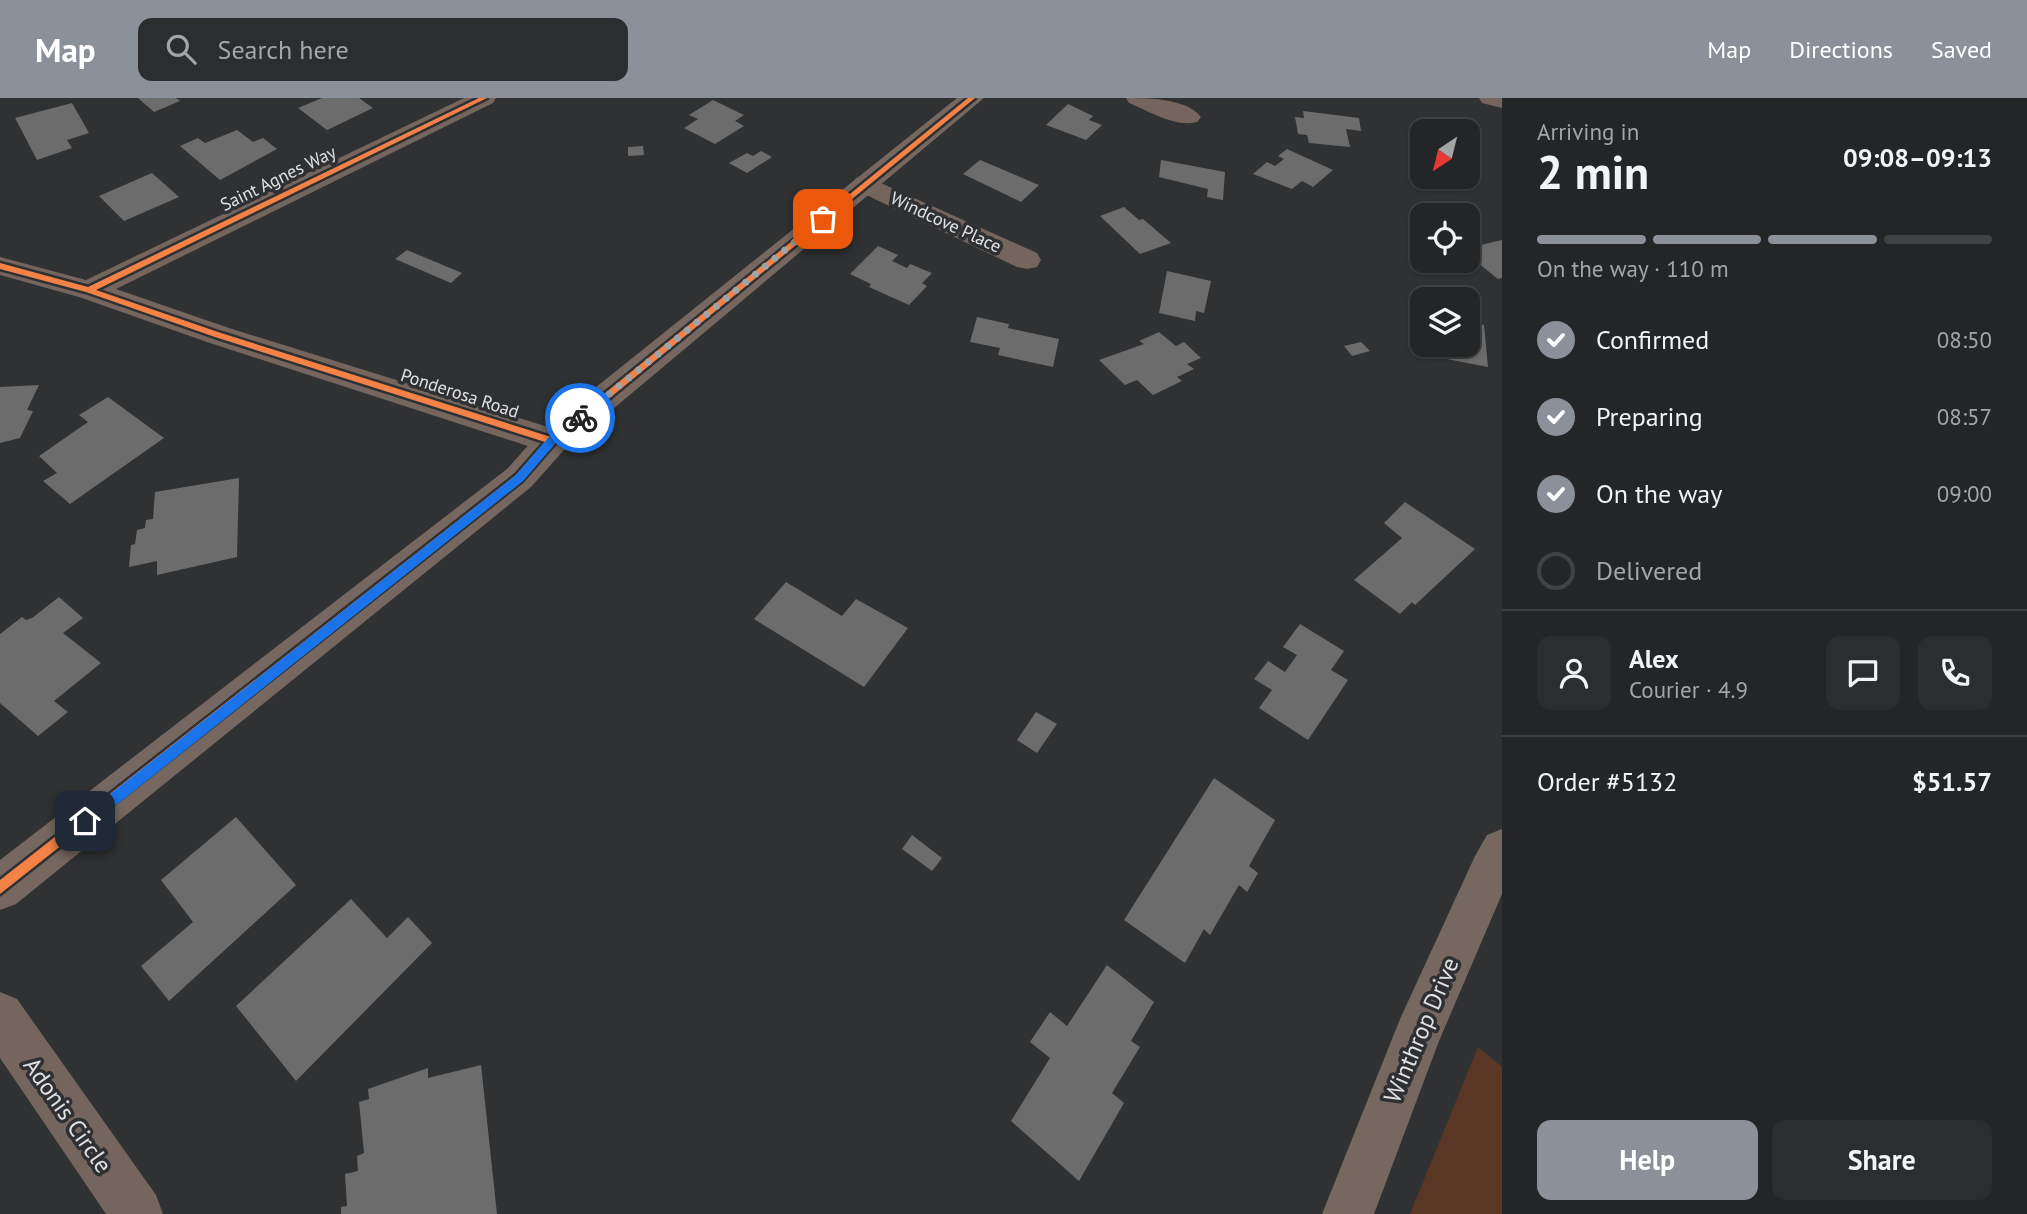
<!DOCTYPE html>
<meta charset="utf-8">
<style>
body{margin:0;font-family:"PT Sans",sans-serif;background:#2c2d2e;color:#f1f3f6;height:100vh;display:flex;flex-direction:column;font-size:26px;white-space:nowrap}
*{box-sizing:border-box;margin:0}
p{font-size:23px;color:#a3a5a7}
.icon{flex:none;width:38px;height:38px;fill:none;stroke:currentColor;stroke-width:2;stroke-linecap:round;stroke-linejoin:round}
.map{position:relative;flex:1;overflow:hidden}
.sheet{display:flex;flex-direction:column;background:#242526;width:525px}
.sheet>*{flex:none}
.needle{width:46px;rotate:215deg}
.fabs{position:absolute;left:1410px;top:21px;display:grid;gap:14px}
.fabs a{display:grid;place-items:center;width:70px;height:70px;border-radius:14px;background:#242526;box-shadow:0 2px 5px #0004,0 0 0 2px #414243;font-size:35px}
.pin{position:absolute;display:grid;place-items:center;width:60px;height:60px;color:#fff;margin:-30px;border-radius:14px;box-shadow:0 4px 10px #0006}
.courier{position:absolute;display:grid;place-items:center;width:70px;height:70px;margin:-35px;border:5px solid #1a73e8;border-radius:50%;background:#fff;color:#222;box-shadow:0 2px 9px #0007}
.headline em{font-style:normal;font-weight:600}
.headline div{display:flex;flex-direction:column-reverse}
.headline{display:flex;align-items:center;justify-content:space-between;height:119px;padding:0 35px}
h1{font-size:46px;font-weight:600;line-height:52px}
.bar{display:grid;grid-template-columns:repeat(4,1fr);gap:10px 7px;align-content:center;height:84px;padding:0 35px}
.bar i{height:9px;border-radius:5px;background:#414243}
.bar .current{background:#8c9099}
.bar p{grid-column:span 4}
.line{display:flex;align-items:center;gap:18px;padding:0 35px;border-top:2px solid #414243}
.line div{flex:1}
.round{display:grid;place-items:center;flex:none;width:74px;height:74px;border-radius:14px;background:#2c2d2e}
ol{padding:0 35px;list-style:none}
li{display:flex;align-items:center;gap:21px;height:77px}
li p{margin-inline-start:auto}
li .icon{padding:7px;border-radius:50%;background:#8c9099;color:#fff;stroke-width:4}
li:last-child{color:#a3a5a7}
li i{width:38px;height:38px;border:4px solid #414243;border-radius:50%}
.primary-button{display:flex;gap:14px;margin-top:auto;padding:14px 35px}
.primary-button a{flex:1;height:80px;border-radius:14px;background:#8c9099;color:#fff;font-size:28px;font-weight:600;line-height:80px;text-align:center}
.primary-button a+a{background:#2c2d2e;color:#f1f3f6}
header{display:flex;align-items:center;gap:42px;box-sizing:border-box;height:98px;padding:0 35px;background:#8c9099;color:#fff}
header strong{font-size:33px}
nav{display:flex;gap:38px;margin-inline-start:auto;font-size:24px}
.search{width:490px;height:63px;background:#2c2d2e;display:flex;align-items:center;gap:18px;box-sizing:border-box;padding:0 24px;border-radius:14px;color:#a3a5a7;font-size:26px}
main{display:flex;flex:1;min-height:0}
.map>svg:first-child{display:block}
</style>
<header>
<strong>Map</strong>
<div class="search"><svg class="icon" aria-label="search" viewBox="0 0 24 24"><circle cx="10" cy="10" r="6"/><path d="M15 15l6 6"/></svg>Search here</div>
<nav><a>Map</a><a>Directions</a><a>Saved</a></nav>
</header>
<main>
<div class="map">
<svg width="1502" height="1116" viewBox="0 0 1502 1116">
<rect width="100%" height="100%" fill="#303132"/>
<polygon fill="#5a3725" points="1478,949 1502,969 1502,1116 1410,1116"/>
<g fill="#6c6c6d">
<polygon points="138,0 176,0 180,3 154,14"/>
<polygon points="322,0 359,0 373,10 327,32 298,10"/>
<polygon points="713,2 744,17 735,23 744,28 715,46 684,30 698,21 689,17"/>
<polygon points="72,5 89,35 67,42 72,50 37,62 15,20"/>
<polygon points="1068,6 1093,18 1089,22 1102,27 1086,42 1046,27"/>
<polygon points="1303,13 1359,20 1361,33 1346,31 1350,49 1309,45 1307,37 1298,36 1295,19 1304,20"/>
<polygon points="237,32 253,44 263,40 277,51 220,82 180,48 198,40 205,45"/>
<polygon points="643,48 644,57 628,58 628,49"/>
<polygon points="1287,51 1333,72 1313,89 1302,83 1292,91 1253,76 1267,64 1275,68 1284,61 1278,58"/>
<polygon points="761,53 772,59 747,75 729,65 747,55 753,58"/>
<polygon points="980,62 1039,87 1021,104 963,76"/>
<polygon points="1161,62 1225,74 1223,102 1207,99 1208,91 1159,79"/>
<polygon points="152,75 179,99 124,123 99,98"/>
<polygon points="1124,109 1139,122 1143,121 1171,145 1140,156 1100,118"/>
<polygon points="1502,142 1502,180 1498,181 1468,157 1468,150"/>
<polygon points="878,148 898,157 892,163 907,170 910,166 932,175 922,185 927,188 909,207 869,189 871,186 850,176"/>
<polygon points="407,152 462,175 451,185 395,161"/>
<polygon points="1167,173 1211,183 1204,215 1196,213 1195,223 1159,215"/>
<polygon points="977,219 1009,226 1008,230 1059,241 1053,269 998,257 1000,250 970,244"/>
<polygon points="1468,223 1484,227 1488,269 1426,257 1426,247 1468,247"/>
<polygon points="1159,234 1176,248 1184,244 1201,260 1187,266 1194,271 1177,279 1182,283 1153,297 1137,282 1125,287 1099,262 1144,246 1139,243"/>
<polygon points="1361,244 1370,253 1352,258 1344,248"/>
<polygon points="39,287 27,312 33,313 20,340 0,345 0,289"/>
<polygon points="108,299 164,340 70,406 43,383 57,375 39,358 88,324 79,317"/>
<polygon points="239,380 237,459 157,477 157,463 129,469 131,447 135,446 137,432 145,430 146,422 153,421 155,394"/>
<polygon points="1405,404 1475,451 1415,507 1412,504 1400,516 1354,482 1402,440 1384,425"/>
<polygon points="786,484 842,518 856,501 908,530 864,589 754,521"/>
<polygon points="59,499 83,520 63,535 101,565 54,603 68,614 38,638 0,605 0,536 22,519 26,522 32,520"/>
<polygon points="1300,526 1344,553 1331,572 1348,582 1308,642 1259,610 1272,592 1254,581 1268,563 1285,574 1297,557 1283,549"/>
<polygon points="1036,614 1057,626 1037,655 1017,642"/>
<polygon points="1214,680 1275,722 1249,768 1258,775 1247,794 1239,787 1210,837 1204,831 1185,865 1124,822"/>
<polygon points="236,719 296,787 169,903 141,868 193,824 161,782"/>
<polygon points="912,737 942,760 932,773 902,751"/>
<polygon points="351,801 387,840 408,819 432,845 296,983 236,908"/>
<polygon points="1107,867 1154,904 1131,943 1140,949 1112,995 1124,1005 1079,1083 1011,1023 1050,960 1030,944 1050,914 1067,928"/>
<polygon points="481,967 497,1116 341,1116 341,1109 347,1108 345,1076 358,1073 357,1058 364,1055 359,1004 369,1001 368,991 428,970 428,980"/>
</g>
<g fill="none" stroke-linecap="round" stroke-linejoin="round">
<g fill="#74665e" fill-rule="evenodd">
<polygon points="464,0 496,0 493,5 116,191 229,230 564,334 569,343 564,352 552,355 540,352 207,244 79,199 0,177 0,159 86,182"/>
<path d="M 1126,0 C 1147,0 1187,0 1201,19 L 1197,24 C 1176,30 1149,13 1129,5 Z"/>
<polygon points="865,78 1037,155 1041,162 1037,169 1027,171 1017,169 856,92 852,86 856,80"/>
<polygon points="0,894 17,901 156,1097 163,1116 106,1116 0,960"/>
</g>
<g fill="#766860" fill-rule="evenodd">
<polygon points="957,0 984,0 564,352 531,389 16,806 0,812 0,762 507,371 540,334"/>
<polygon points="1502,731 1502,796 1439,943 1374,1116 1322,1116 1400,921 1475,758 1487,737"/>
</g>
<polygon fill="#74665e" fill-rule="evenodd" points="1479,0 1502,0 1502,10 1482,5"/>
<g stroke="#2f3033" stroke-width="5">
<polygon id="cycleway" points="479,0 487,0 96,192 221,235 551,339 968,0 975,0 555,345 522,383 0,796 0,782 516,377 545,344 215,239 86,194 0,171 0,165 88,189"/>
</g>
<use href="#cycleway" fill="#f48246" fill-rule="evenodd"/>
</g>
<polygon fill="#1a73e8" points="580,316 585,320 584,322 555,346 523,383 90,728 81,728 81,719 516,377 548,340"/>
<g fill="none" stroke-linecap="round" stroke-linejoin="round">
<polyline stroke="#a2a3a5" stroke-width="7" stroke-dasharray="0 12.6" points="580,320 823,121"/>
</g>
<g text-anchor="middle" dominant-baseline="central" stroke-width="7" stroke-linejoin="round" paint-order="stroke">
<g font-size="18" fill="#e0e1e3" stroke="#2f3033">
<text transform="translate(278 80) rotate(-26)">Saint Agnes Way</text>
<text transform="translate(946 124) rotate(25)">Windcove Place</text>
<text transform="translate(460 295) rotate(18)">Ponderosa Road</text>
</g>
<g font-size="24" fill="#e0e1e3" stroke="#2f3033">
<text transform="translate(1421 932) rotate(-67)">Winthrop Drive</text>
<text transform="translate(68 1017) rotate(55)">Adonis Circle</text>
</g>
</g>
</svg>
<div class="fabs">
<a><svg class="needle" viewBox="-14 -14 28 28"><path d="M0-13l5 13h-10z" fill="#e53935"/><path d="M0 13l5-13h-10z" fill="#a3a5a7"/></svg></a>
<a><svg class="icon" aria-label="locate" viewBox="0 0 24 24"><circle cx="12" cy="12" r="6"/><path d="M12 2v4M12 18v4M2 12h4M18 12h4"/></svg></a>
<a><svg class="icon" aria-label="layers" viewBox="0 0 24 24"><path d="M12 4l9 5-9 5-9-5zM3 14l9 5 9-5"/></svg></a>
</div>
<div class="pin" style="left:823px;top:121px;background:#ea580c"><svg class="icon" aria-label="bag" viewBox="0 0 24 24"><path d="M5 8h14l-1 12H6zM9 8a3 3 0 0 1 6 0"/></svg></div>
<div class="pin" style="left:85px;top:723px;background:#1f2937"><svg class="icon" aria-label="home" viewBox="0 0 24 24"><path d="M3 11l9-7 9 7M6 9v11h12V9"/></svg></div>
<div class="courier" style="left:580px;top:320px"><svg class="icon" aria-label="bike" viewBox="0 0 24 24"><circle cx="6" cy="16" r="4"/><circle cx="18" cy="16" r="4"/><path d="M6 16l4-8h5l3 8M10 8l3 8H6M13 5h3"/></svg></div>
</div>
<section class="sheet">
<div class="headline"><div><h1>2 min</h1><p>Arriving in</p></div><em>09:08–09:13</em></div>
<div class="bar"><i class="current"></i><i class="current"></i><i class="current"></i><i></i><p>On the way · 110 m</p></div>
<ol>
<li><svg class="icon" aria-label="check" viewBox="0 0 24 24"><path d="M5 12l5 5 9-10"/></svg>Confirmed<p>08:50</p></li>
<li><svg class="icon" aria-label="check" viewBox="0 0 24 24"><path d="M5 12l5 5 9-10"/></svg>Preparing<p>08:57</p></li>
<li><svg class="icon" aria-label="check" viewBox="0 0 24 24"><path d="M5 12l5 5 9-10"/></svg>On the way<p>09:00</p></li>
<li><i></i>Delivered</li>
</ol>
<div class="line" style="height:126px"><a class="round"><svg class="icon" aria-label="person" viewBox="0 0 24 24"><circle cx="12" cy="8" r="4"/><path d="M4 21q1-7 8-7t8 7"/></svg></a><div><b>Alex</b><p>Courier · 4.9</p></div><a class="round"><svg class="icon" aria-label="chat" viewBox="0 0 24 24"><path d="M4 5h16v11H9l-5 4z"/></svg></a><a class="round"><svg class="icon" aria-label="phone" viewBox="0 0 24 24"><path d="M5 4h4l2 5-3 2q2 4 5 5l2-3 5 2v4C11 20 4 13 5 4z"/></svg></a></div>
<div class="line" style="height:91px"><div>Order #5132</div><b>$51.57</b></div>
<div class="primary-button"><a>Help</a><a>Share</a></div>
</section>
</main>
